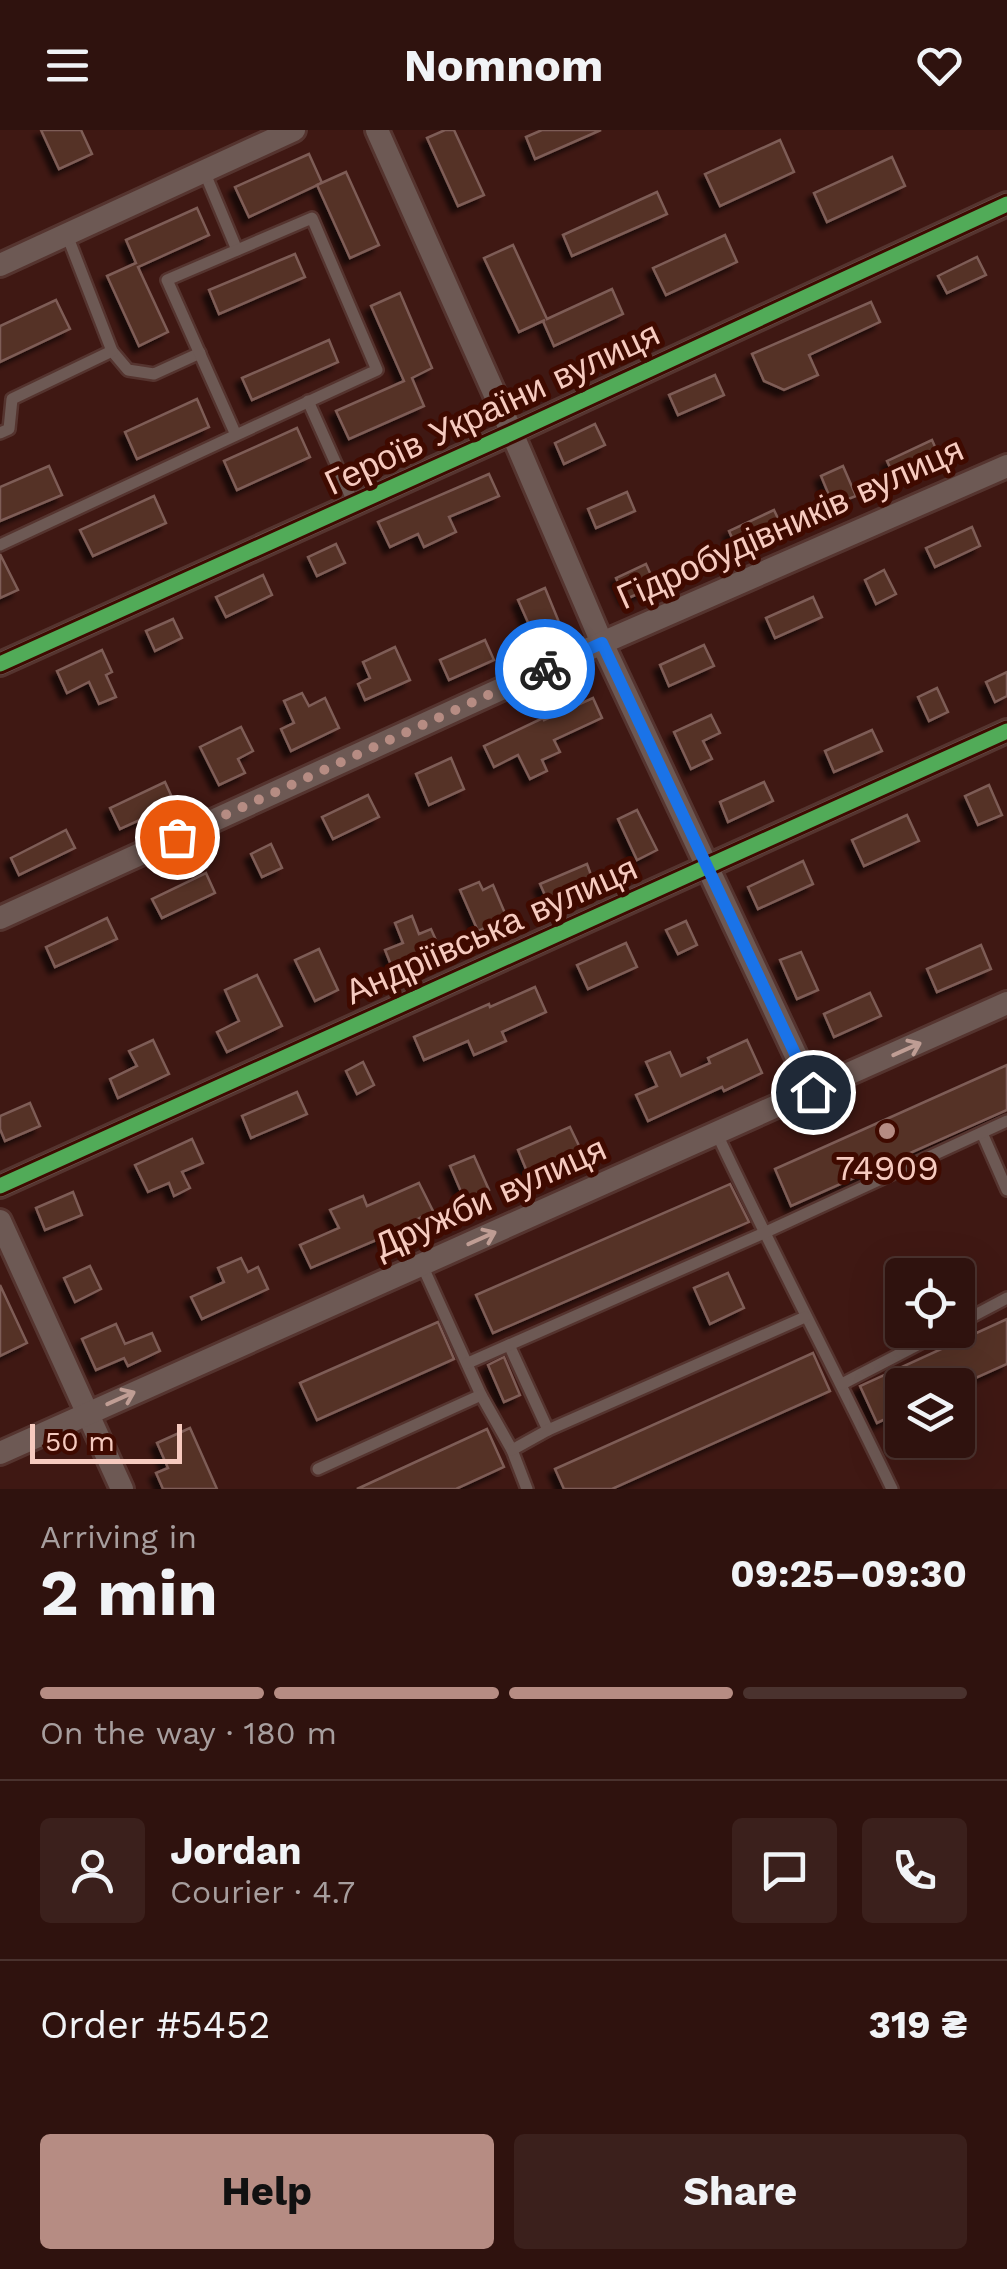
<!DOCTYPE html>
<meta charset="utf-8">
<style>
body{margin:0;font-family:"Work Sans",sans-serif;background:#3b201c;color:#f1f3f6;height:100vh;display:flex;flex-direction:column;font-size:38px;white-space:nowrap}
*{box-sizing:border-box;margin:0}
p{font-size:32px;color:#a79e9e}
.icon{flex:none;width:55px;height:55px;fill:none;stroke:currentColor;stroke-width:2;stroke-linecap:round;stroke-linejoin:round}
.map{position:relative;height:1359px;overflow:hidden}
.sheet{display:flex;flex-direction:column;background:#2f120e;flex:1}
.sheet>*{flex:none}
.controls{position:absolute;left:885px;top:1128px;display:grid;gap:20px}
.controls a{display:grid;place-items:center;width:90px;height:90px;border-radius:10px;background:#2f120e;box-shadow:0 10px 40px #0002,0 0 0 2px #4a322e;font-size:50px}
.scale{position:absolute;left:30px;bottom:25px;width:152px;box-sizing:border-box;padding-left:10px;border:5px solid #f6cabf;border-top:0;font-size:28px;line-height:35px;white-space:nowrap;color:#f6cabf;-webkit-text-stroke:8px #3f0a00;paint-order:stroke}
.pin{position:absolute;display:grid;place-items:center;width:85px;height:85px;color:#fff;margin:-42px;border:5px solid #fff;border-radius:50%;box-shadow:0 2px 10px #0007}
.courier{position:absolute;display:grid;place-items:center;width:100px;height:100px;margin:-50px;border:8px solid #1a73e8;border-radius:50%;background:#fff;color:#222;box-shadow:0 2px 12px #0007}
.overview em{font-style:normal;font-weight:700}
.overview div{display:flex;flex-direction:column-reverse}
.overview{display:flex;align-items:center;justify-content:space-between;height:170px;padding:0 40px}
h1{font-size:65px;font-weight:700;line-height:75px}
.bar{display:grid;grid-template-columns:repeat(4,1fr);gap:15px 10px;align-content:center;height:120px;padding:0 40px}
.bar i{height:12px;border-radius:8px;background:#4a322e}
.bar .selected{background:#b68c83}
.bar p{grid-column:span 4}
.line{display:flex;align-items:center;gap:25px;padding:0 40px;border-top:2px solid #4a322e}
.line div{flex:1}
.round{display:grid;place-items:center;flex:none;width:105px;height:105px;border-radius:10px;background:#3b201c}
.action{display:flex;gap:20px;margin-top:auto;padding:20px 40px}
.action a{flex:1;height:115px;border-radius:10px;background:#b68c83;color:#111;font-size:40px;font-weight:700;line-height:115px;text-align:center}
.action a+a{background:#3b201c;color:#f1f3f6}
header{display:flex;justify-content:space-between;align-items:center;height:130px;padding:0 40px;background:#2f120e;font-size:45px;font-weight:700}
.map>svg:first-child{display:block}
</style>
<header><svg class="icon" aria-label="menu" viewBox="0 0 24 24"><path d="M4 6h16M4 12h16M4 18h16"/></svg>Nomnom<svg class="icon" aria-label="heart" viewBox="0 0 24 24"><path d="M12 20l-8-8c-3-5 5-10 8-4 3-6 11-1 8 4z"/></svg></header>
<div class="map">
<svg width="1007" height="1359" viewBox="0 0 1007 1359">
<defs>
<filter id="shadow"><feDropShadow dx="-6" dy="6" stdDeviation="2.5" flood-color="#0009"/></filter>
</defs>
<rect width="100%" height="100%" fill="#3f1813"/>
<g fill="#553028" stroke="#7e5d57" stroke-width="2.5" filter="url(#shadow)">
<polygon points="41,0 81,0 92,24 59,39"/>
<polygon points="445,0 454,0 484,65 458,76 427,8"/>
<polygon points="542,0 601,0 535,29 526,7"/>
<polygon points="780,10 794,42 720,76 705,44"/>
<polygon points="309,24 322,53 249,87 235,57"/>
<polygon points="892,27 905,56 827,92 814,63"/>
<polygon points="346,42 379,115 350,128 317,55"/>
<polygon points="657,62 667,84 572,126 563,105"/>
<polygon points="197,78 209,105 138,137 168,202 139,216 107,146 136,133 126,110"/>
<polygon points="725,105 737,132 666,165 653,138"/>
<polygon points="513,115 547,189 612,159 623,184 554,216 543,191 545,190 519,202 484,128"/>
<polygon points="295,124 305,147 219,184 209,160"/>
<polygon points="977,127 986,145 947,163 938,146"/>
<polygon points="400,163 432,238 412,248 424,276 349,309 336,281 404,251 371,176"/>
<polygon points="56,170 70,199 0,232 0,196"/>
<polygon points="871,172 880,192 809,225 818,245 784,260 764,251 752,224"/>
<polygon points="329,210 338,232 252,270 242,248"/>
<polygon points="715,245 724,265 678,285 669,265"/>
<polygon points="197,269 209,297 137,329 125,302"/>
<polygon points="595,294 605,315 564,334 555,313"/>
<polygon points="297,298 310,327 237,360 224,331"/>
<polygon points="932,310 941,330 896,350 887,331"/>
<polygon points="49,336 62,365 0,391 0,357"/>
<polygon points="843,336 856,366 833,375 821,346"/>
<polygon points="489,344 499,366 449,387 456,402 424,417 418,404 390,417 378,392"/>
<polygon points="627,362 635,381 596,398 588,379"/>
<polygon points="154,366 166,393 93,426 80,400"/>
<polygon points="774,380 783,399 737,419 729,401"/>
<polygon points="972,397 980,416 935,437 926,418"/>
<polygon points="336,414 345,433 317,446 308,427"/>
<polygon points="0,424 18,460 0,468"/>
<polygon points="646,434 656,456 626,469 616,448"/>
<polygon points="884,440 896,464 876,474 865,450"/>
<polygon points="263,445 272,465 226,487 216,467"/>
<polygon points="545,458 561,497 535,508 518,470"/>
<polygon points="813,467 822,487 775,508 766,488"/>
<polygon points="173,489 182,508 155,521 146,501"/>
<polygon points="485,510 494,530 449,550 440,530"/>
<polygon points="704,515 714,536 669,556 660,535"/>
<polygon points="395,517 410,550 365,570 358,554 370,548 363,532"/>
<polygon points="102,520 112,542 106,545 116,567 99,574 89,552 67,563 57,541"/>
<polygon points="1007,542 1007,566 995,572 986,552"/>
<polygon points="937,558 948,582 929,591 918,567"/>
<polygon points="302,563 309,576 325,568 339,598 291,621 281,599 294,593 284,571"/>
<polygon points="593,568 602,588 554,610 560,622 542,630 547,641 530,649 518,625 494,637 484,616 543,588 544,590"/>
<polygon points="711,585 720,603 703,611 712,629 691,639 674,602"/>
<polygon points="241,597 253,621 238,629 245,643 219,655 200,617"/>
<polygon points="872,600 882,621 834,642 825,621"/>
<polygon points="451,628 464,659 429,675 416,644"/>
<polygon points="165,652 175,674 120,699 110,678"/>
<polygon points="764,652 773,671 728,692 720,672"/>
<polygon points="989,655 1002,685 978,695 965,666"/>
<polygon points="368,665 379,687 333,709 322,687"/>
<polygon points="637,680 657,720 637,730 618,689"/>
<polygon points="907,685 919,711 864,736 852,710"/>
<polygon points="66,700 75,718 19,745 11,728"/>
<polygon points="271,714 282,738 262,747 251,724"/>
<polygon points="803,731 813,754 758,779 748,757"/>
<polygon points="587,734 594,753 548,772 540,754"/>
<polygon points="206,743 215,763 162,788 152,769"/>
<polygon points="479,752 483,760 493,755 507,788 478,801 460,760"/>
<polygon points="412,786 419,804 431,799 440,819 393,840 385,820 403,813 395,793"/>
<polygon points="107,788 117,809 55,837 46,817"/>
<polygon points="686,791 697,815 678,824 666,800"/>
<polygon points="626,813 637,837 588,859 577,835"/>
<polygon points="981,815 991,839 937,862 927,839"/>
<polygon points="319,819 338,860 315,871 295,830"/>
<polygon points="801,822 818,860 797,869 780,830"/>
<polygon points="257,845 282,896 227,922 217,902 239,891 225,860"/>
<polygon points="535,857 546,882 502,902 506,911 474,925 468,911 424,930 414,907 489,874 490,877"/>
<polygon points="870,863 881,886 834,907 824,884"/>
<polygon points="153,910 169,944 118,968 110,949 137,936 129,921"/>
<polygon points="747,910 762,943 724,961 722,957 648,991 636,965 657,956 646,932 670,922 681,946 710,933 708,928"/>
<polygon points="363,932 374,955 357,964 346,941"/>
<polygon points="1007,935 1007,980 791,1076 775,1039"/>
<polygon points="297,962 307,984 251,1008 242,986"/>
<polygon points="30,973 40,996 5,1011 0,999 0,986"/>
<polygon points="570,997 581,1020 528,1044 518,1020"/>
<polygon points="192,1009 203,1033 182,1042 190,1058 174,1066 169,1053 148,1062 135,1035"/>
<polygon points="474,1026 489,1060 465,1071 450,1036"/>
<polygon points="419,1053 433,1081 381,1108 311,1138 300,1115 339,1098 330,1080 363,1066 367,1076"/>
<polygon points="730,1054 749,1092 493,1203 476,1165"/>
<polygon points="73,1062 82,1085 45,1100 36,1078"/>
<polygon points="241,1128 248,1142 258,1137 268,1159 202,1189 191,1167 224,1152 218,1138"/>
<polygon points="90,1136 101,1159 75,1172 64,1148"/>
<polygon points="728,1143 744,1178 710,1194 694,1158"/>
<polygon points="0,1155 27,1213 0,1226"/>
<polygon points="1007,1189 1007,1234 960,1255 902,1255 902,1281 877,1293 860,1256"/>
<polygon points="438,1192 454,1229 317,1290 300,1253"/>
<polygon points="116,1194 125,1214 152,1203 160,1221 128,1236 124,1228 96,1240 82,1209"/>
<polygon points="813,1223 830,1261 612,1359 564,1359 555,1339"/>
<polygon points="504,1227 520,1265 504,1272 488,1235"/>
<polygon points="190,1298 217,1359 163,1359 156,1343 168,1338 157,1313"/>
<polygon points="487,1299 504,1337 456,1359 357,1359"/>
</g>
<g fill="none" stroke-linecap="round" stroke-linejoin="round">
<g stroke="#55342f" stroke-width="16">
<g id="service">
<polyline points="204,41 237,120"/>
<polyline points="112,221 128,240 154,244 200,223"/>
<polyline points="308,271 354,374"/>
<polyline points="0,303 9,299 12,269 112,221 67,105"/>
<path d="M 0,415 C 126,356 251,298 377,240 L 312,88 L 167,150 L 236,305"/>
<polyline points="982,1003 1007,1060"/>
<path d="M 717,1004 C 773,1123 835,1240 892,1359"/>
<polyline points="422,1135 481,1265 512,1320 527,1359"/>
<polyline points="958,1194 1007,1168"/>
<polyline points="509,1215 548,1300"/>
<polyline points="468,1233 764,1103 1007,991"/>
<polyline points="842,1254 946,1200"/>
<polyline points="512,1320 548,1300 805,1187"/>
<polyline points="318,1339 481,1265"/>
</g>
</g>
<g stroke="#55342f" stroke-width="28">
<g id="minor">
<polyline points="377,0 512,303 602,513 813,962"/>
<polyline points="0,135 294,0"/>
<polyline points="0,534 512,303 1007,74"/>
<polyline points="0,788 602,513 1007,336"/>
<polyline points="0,1056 1007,601"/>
<polyline points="0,1091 122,1359"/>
<polyline points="0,1323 1007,873"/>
</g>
</g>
<use href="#service" stroke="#6d5954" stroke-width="11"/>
<use href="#minor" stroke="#6d5954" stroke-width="22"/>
<g stroke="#3f0a00" stroke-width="21">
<g id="cycleway">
<polyline points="0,534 512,303 1007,74"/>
<polyline points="0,1056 1007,601"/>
</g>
</g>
<use href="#cycleway" stroke="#51ab58" stroke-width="15"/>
</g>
<defs><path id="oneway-shaft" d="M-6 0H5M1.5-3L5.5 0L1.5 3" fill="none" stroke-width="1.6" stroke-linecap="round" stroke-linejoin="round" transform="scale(2.5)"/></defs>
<g stroke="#bf9d94">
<use href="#oneway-shaft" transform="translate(907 919) rotate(-24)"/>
<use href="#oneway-shaft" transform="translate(482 1108) rotate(-24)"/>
<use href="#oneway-shaft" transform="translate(121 1268) rotate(-24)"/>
</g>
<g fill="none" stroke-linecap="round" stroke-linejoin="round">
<polyline stroke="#b68c83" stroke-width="10" stroke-dasharray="0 18" points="177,707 545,539"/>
<polyline stroke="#1a73e8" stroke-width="12" points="545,539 602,513 813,962"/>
</g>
<circle fill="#b68c83" stroke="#3f0a00" stroke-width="4" cx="887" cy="1001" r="10"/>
<g text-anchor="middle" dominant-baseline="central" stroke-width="10" stroke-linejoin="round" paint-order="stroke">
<g font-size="35" fill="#f6cabf" stroke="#3f0a00">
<text transform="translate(492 278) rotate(-25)">Героїв України вулиця</text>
<text transform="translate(790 393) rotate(-24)">Гідробудівників вулиця</text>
<text transform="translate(491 800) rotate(-24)">Андріївська вулиця</text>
<text transform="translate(490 1067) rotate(-24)">Дружби вулиця</text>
</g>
<g font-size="35" fill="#f6cabf" stroke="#3f0a00">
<text x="887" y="1038">74909</text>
</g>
</g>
</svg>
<div class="controls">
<a><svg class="icon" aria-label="locate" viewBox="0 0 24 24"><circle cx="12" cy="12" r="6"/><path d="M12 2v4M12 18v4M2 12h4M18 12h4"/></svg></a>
<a><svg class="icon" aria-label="layers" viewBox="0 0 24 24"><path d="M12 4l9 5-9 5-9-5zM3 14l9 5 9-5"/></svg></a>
</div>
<div class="scale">50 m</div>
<div class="pin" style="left:177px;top:707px;background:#ea580c"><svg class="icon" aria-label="bag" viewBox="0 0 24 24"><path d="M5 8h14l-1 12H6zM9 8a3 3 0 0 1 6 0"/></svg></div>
<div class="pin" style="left:813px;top:962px;background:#1f2937"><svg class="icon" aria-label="home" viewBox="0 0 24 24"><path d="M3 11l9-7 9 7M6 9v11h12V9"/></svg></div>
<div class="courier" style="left:545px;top:539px"><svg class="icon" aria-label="bike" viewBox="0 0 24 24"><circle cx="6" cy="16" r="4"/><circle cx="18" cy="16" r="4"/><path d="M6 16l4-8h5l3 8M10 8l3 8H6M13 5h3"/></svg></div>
</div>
<section class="sheet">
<div class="overview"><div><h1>2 min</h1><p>Arriving in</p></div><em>09:25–09:30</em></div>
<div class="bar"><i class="selected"></i><i class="selected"></i><i class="selected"></i><i></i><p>On the way · 180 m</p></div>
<div class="line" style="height:180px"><a class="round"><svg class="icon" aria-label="person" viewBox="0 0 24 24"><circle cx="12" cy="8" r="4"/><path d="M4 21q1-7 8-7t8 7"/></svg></a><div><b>Jordan</b><p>Courier · 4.7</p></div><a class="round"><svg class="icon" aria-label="chat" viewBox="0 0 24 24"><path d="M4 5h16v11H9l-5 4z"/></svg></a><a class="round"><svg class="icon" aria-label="phone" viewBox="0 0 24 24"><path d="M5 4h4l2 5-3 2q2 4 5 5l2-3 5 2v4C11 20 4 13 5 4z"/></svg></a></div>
<div class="line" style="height:130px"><div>Order #5452</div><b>319 ₴</b></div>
<div class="action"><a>Help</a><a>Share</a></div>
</section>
